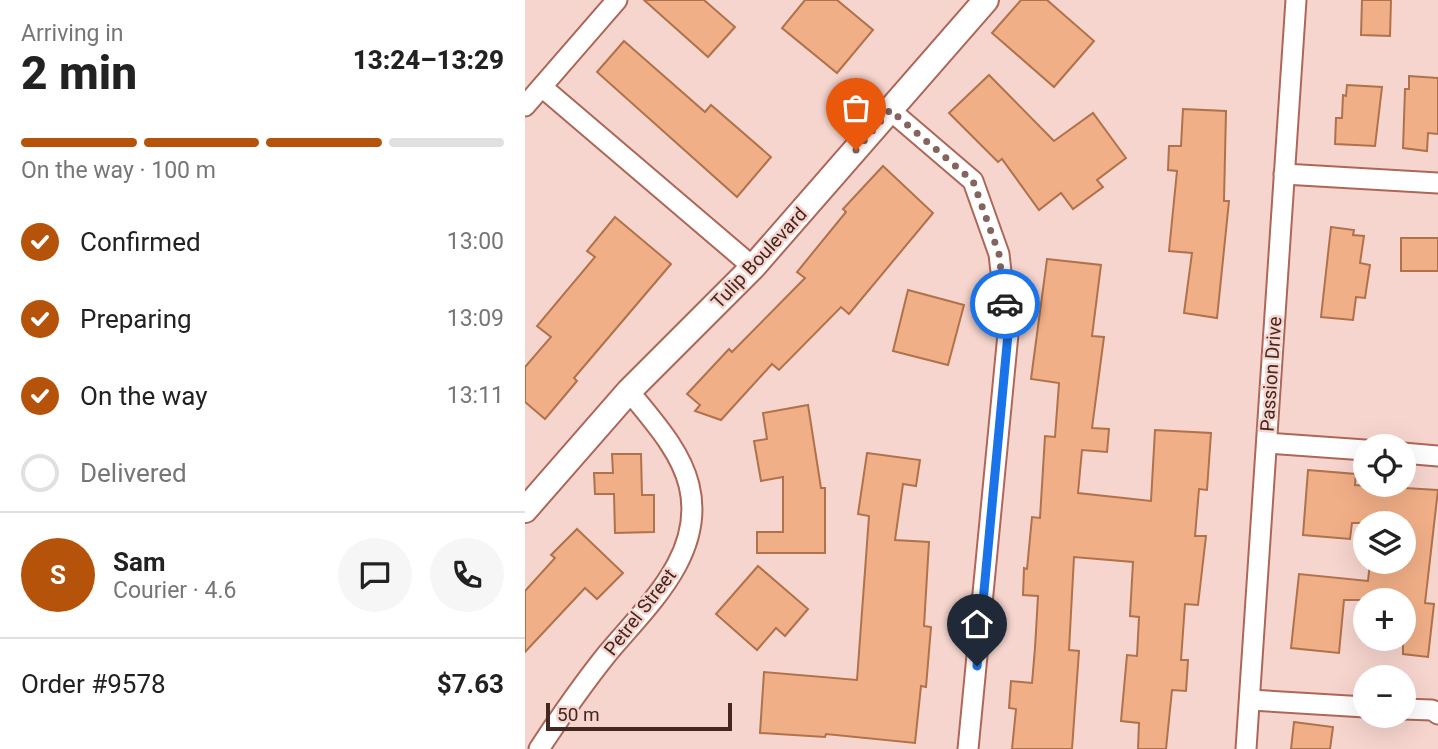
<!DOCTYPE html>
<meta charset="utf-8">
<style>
body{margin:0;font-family:Roboto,sans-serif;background:#f6f6f6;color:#222;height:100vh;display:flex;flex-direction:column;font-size:26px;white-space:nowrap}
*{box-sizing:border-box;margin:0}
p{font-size:23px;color:#767676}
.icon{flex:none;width:38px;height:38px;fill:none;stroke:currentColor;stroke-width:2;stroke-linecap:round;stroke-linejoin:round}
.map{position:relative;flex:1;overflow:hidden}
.details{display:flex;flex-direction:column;background:#fff;width:525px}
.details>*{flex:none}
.fabs{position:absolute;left:828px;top:434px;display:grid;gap:14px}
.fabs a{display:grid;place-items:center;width:63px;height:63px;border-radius:50%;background:#fff;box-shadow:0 7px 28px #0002;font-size:35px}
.scale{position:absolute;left:21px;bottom:18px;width:186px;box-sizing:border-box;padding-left:7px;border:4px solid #452721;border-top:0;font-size:19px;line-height:24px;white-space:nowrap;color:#452721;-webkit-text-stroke:5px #f6d5ce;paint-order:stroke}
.pin{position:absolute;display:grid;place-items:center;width:60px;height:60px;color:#fff;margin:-72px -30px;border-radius:50% 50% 50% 0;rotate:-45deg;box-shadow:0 0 7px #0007}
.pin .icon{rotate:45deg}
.courier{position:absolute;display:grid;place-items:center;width:70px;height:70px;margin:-35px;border:5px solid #1a73e8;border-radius:50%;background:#fff;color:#222;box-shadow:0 2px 9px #0007}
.head em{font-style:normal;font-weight:800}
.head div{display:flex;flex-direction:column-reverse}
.head{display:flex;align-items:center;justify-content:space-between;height:119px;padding:0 21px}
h1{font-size:46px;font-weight:800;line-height:52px}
.bar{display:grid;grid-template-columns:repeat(4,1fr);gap:10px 7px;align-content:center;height:84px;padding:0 21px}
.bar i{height:9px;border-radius:5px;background:#e0e0e0}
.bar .selected{background:#b45309}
.bar p{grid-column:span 4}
.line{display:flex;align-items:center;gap:18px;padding:0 21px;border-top:2px solid #e0e0e0}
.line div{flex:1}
.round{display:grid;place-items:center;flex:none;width:74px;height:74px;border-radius:37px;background:#f6f6f6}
ol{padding:0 21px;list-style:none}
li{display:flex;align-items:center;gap:21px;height:77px}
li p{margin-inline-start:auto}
li .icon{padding:7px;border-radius:50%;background:#b45309;color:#fff;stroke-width:4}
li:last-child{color:#767676}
li i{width:38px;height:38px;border:4px solid #e0e0e0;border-radius:50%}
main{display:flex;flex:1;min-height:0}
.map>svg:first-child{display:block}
</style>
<main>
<section class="details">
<div class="head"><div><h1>2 min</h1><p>Arriving in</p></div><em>13:24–13:29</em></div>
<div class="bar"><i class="selected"></i><i class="selected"></i><i class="selected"></i><i></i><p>On the way · 100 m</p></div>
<ol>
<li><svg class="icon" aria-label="check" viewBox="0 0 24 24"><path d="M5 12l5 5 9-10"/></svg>Confirmed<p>13:00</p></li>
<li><svg class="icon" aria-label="check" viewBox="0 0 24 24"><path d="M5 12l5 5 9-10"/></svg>Preparing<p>13:09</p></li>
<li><svg class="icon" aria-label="check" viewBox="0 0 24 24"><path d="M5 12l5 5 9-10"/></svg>On the way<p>13:11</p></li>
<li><i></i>Delivered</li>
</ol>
<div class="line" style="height:126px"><b class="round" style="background:#b45309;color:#fff">S</b><div><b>Sam</b><p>Courier · 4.6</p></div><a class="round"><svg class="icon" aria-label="chat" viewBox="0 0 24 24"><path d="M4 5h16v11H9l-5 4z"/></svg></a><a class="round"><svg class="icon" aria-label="phone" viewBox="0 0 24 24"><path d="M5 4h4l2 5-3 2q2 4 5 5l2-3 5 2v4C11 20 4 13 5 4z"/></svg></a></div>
<div class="line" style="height:91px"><div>Order #9578</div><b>$7.63</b></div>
</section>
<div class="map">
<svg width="913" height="749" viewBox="0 0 913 749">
<rect width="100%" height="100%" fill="#f6d5ce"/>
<g fill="#f1af87" stroke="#af724b" stroke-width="2">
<polygon points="119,0 179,0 210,27 183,57"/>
<polygon points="280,0 312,0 348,30 312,73 257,28"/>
<polygon points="496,0 522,0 569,41 529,87 467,33"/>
<polygon points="837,0 866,0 865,36 836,35"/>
<polygon points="99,41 180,112 186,105 246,157 212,197 72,72"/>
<polygon points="464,75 529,141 568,113 601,158 572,180 578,187 548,209 536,193 514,210 477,159 473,162 424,113"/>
<polygon points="884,76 913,78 913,134 903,133 902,151 878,148 880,89 884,89"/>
<polygon points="822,85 857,87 850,146 810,144 811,118 817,118 818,95 821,96"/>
<polygon points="658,109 701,111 699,201 704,201 692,318 659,313 667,253 644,251 652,171 643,170 644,146 656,146"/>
<polygon points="358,166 408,213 324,314 316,307 254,370 247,364 196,420 170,411 175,405 162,394 204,349 207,352 280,278 272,272 321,212 318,209"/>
<polygon points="90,217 146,264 49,378 52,381 20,419 0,402 0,367 26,337 12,326 70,257 62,251"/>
<polygon points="806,227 829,230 828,235 839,236 835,263 845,265 840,298 831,297 828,320 796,317"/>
<rect x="876" y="238" width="37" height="33"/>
<polygon points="522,259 576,265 567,336 579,337 567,428 584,429 582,452 557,450 553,493 626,501 630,430 686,433 682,490 674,489 670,536 681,536 673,605 660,604 656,660 663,660 661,691 647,690 641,749 613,749 614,723 596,721 602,655 612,656 614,617 605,616 608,562 549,557 544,650 554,651 547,749 487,749 491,709 484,708 486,681 507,683 510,648 513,596 498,595 499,568 502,569 507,517 515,518 520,436 530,437 534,383 506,379"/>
<polygon points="383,290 439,305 423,365 368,351"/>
<polygon points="283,405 296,488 300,488 300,553 232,553 232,532 258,532 258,477 236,481 229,441 242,439 238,413"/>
<polygon points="342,453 395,460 391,486 378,484 370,540 404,542 399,626 406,627 401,687 396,686 390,743 301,734 300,737 235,733 239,672 332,680 344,516 333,514"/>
<polygon points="87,454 116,454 117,495 129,495 129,532 90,533 89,494 70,494 69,473 88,473"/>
<polygon points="783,470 831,474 830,485 913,490 900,603 909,604 903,657 878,654 878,600 819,600 814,653 766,648 774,574 843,581 845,562 878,562 878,523 827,523 825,539 778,535"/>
<polygon points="52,529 98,573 72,599 60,588 0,652 0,591 30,558 26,555"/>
<polygon points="233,566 283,609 260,636 251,628 232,650 191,614"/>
<polygon points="769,722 808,727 805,749 766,749"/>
</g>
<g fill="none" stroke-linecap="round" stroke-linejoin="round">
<g stroke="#ad6758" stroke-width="23">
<g id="minor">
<polyline points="17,87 228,267"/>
<polyline points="0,106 92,0"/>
<polyline points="365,110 448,181 474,254 483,334 443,749"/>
<polyline points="759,174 913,183"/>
<polyline points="742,443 840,450"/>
<polyline points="878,453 913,456"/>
<polyline points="725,700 840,707"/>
<polyline points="878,709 907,710 913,714"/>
<path d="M 14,749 C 35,717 58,684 82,654 C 122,606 181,554 164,485 C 155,449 126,419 104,391"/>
<polyline points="721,749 771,0"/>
</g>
</g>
<g stroke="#ad6758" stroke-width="28">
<polyline id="tertiary" points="0,510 104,391 228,267 461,0"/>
</g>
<use href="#minor" stroke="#fff" stroke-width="19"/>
<use href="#tertiary" stroke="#fff" stroke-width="24"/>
</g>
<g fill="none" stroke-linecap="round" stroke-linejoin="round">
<polyline stroke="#83645e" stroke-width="7" stroke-dasharray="0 12.6" points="331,150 365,110 448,181 474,254 480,304"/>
<polyline stroke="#1a73e8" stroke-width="9" points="452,666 483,334 480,304"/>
</g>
<g text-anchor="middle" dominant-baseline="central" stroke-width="5" stroke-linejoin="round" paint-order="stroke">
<g font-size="19" fill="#452721" stroke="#f6d5ce">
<text transform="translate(234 258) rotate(-47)">Tulip Boulevard</text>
<text transform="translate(746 374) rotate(-86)">Passion Drive</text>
<text transform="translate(115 612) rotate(-52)">Petrel Street</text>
</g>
</g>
</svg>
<div class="fabs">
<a><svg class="icon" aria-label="locate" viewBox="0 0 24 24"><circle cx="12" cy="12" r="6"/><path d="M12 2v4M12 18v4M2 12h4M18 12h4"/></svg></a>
<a><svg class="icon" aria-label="layers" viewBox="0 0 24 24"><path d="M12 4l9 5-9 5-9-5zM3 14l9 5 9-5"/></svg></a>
<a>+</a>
<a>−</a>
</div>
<div class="scale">50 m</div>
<div class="pin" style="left:331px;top:150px;background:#ea580c"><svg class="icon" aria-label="bag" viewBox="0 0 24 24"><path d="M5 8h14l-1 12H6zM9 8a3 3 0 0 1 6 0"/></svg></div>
<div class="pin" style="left:452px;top:666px;background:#1f2937"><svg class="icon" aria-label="home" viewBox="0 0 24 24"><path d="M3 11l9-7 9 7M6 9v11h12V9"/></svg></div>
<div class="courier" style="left:480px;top:304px"><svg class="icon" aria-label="car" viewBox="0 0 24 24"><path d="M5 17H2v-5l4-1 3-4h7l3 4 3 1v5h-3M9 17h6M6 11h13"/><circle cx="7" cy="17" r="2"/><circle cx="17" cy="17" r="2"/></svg></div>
</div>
</main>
